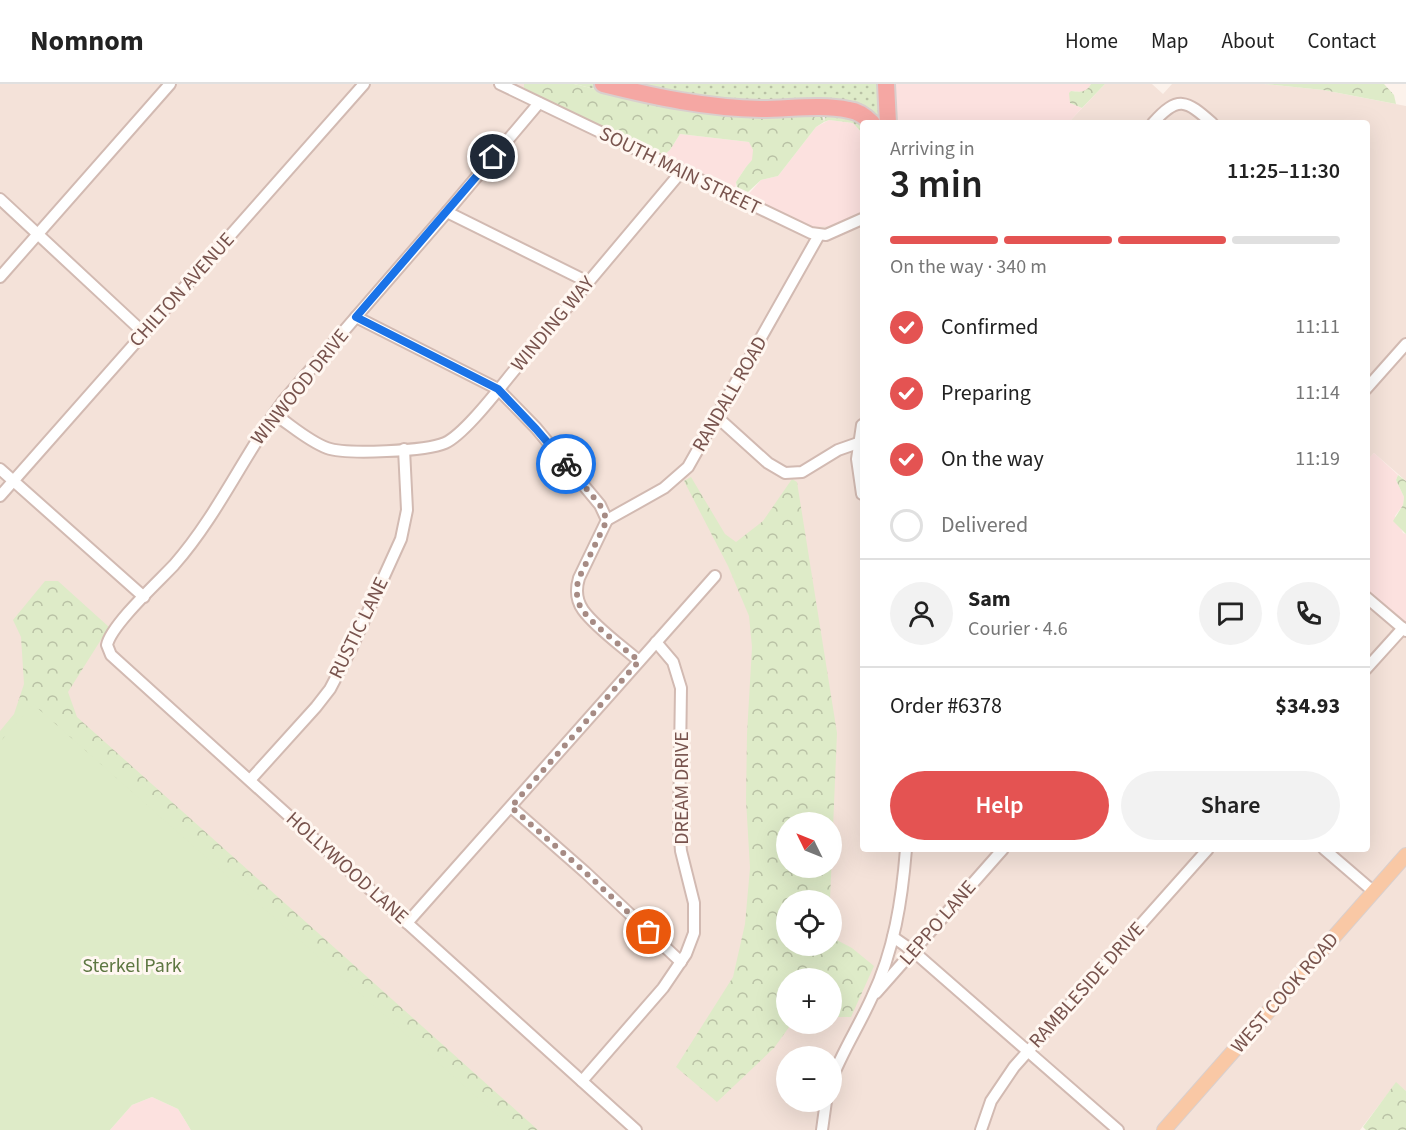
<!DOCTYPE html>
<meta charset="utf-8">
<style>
body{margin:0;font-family:"Source Sans 3",sans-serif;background:#f2f2f2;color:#222;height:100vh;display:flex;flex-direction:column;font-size:22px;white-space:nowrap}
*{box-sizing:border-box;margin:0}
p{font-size:20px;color:#767676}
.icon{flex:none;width:33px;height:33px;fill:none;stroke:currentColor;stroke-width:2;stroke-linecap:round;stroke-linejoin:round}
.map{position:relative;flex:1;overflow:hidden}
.side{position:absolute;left:860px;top:36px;width:510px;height:732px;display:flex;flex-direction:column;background:#fff;border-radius:6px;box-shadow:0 6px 24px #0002}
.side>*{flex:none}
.needle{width:39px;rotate:313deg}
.fabs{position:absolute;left:776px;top:728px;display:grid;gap:12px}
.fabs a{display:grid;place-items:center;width:66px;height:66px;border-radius:50%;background:#fff;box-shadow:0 6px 24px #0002;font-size:30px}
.pin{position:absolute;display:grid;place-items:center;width:51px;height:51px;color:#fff;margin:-26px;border:3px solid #fff;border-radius:50%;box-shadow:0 2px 6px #0007}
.courier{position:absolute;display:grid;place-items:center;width:60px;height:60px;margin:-30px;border:4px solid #1a73e8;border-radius:50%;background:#fff;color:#222;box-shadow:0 2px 8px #0007}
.overview em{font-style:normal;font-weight:600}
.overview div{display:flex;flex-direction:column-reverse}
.overview{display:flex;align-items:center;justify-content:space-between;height:102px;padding:0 30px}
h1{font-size:39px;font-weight:600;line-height:45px}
.bar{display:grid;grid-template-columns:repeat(4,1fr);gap:9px 6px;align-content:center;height:72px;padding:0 30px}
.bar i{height:8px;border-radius:4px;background:#e0e0e0}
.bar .selected{background:#e45352}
.bar p{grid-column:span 4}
.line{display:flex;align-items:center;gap:15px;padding:0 30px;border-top:2px solid #e0e0e0}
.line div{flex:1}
.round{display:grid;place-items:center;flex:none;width:63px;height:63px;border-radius:32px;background:#f2f2f2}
ol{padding:0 30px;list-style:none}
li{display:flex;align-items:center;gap:18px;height:66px}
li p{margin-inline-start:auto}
li .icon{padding:6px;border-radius:50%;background:#e45352;color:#fff;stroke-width:4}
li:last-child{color:#767676}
li i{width:33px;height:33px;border:3px solid #e0e0e0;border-radius:50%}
.button{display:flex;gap:12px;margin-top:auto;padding:12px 30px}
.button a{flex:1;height:69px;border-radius:36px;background:#e45352;color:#fff;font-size:24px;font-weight:600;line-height:69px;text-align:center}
.button a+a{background:#f2f2f2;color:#222}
header{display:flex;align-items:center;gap:36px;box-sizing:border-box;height:84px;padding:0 30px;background:#fff;border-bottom:2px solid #e0e0e0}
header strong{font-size:28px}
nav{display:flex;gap:33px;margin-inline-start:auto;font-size:21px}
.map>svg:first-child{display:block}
</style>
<header>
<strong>Nomnom</strong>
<nav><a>Home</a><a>Map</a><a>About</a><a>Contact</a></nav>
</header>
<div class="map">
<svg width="1406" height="1046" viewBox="0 0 1406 1046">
<defs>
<pattern id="grass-dots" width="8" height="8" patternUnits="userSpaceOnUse" patternTransform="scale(1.5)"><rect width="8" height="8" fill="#deebc8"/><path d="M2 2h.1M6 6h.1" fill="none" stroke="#b9c1a5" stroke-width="1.8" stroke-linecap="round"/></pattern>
<pattern id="forest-crowns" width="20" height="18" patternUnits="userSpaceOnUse" patternTransform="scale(1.5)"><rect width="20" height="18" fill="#deebc8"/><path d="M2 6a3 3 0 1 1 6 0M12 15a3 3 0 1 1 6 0" fill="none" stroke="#b9c1a5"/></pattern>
</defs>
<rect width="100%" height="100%" fill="#fcf2eb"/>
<g fill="#f4e2d9" fill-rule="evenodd">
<path d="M 0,0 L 524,0 L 525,4 L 668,77 L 831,142 L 862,128 L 862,765 L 1366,765 L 1367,517 L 1406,552 L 1406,1007 L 1396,999 L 1360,1046 L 514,1046 L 0,658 ZM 786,738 L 831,738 L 831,783 L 786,783 ZM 786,816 L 831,816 L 831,861 L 786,861 ZM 786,894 L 831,894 L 831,939 L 786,939 ZM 786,972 L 831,972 L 831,1017 L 786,1017 Z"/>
<polygon points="1105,0 1152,0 1163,10 1172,0 1264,0 1323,6 1406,22 1406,397 1374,369 1367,377 1366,39 1068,39"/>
</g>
<g fill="#fce1df">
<polygon points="892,0 1091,0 1088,6 1083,8 1071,7 1070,19 1082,24 1068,39 894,39"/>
<polygon points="829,36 853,39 862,49 862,128 831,142 811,143 746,113 761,96 778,92 816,43"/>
<polygon points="680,50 749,58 752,62 754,71 752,77 746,83 736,98 735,107 661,73 670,66"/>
<polygon points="1374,369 1398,391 1396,396 1404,413 1403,421 1395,432 1403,449 1406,450 1406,552 1367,518 1366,377"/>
<polygon points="152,1013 178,1025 191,1046 110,1046 132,1021"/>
</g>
<polygon fill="url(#grass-dots)" points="574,0 892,0 894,39 862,39 862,49 853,39 829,36 824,38 825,33 646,17"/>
<g fill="url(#forest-crowns)" fill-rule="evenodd">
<polygon points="524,0 574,0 646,17 822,28 824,38 816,43 778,92 761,96 748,108 737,103 736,98 746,83 752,76 753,66 749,58 680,50 670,66 661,73 534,10 524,4"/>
<path d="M 1091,0 L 1105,0 L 1082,24 L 1070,19 L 1069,9 L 1071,7 C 1081,8 1086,9 1091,0 Z"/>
<polygon points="1264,0 1384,0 1394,11 1396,20 1323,6"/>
<polygon points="1398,391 1406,397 1406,450 1393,437 1403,421 1404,413 1396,396"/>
<path d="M 691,393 L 725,450 L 736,458 L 763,437 L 792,395 L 797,398 L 837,649 L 830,816 L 786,816 L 786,861 L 831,861 L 831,853 L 852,864 L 874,882 L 851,933 L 831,933 L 831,894 L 786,894 L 786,939 L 792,939 L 774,964 L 717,1018 L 676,983 L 733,893 L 745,840 L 750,784 L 746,716 L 747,650 L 752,563 L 749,532 L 728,482 L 684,397 ZM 786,738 L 831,738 L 831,783 L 786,783 Z"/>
<polygon points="45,497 58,497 109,543 68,608 77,633 538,1046 191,1046 0,700 0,647 14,630 24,600 21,553 13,536"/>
<polygon points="1396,998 1406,1007 1406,1046 1366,1046 1363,1043"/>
</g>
<polygon fill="#deebc8" points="33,620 514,1046 191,1046 178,1025 152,1013 132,1021 110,1046 0,1046 0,658"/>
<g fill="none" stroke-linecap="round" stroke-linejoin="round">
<g stroke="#d2bab2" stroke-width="14">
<g id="minor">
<polyline points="500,0 811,149 826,151 862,135"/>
<path d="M 539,19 L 447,128 L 284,316 C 245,369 218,431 174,481 C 158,498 111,541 107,561 L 111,571 L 636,1046"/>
<path d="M 1153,39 C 1178,11 1186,16 1212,39"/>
<polyline points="0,115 144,249"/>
<polyline points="447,128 588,198"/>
<polyline points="0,193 170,0"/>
<path d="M 356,233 L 498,305 L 536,344 L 600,421 L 607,436 L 579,494 C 576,504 576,516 583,526 C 595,543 623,563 639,577"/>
<polyline points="1366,305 1406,260"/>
<path d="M 274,330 C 291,341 308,357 327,364 C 346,371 427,367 445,359 C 465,350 501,302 517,283 C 571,218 626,153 681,88"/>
<polyline points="717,333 768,379 785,389 802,388 838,366 858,359"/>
<polyline points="862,341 857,375 862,410"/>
<polyline points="0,385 144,513"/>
<polyline points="0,412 364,0"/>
<polyline points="607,436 664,404 688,383 819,151"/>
<polyline points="1366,513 1406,547"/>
<polyline points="1366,585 1403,544"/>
<polyline points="250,696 316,623 330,605 351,565 401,455 407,426 404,365"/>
<polyline points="511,723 585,788 681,878"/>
<polyline points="1324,765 1374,808"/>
<polyline points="407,839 715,492"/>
<polyline points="893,853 913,867 1118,1046"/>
<polyline points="876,909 1003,765"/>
<polyline points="582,997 663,904 686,870 694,849 694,819 681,767 679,743 681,604 673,578 656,558"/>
<path d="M 831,997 C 842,968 859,942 872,913 C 894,867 902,816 906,765"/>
<polyline points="822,1046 826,1017"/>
<polyline points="981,1046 991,1017 1014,983 1208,765"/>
</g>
</g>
<g stroke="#d9cfcd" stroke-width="16">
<polyline id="major" points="1164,1046 1406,771"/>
</g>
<g stroke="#d9cfcd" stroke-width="20">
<g id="highway">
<path d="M 603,0 C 655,13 707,24 761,25 C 790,25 821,20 849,26 C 858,27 865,32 872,39"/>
<polyline points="886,0 888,39"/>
</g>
</g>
<use href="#minor" stroke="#fff" stroke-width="10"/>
<use href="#major" stroke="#f9c8a5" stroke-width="14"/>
<use href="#highway" stroke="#f5a7a3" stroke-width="16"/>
</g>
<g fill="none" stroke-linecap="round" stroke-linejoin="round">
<path stroke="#a68b84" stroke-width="6" stroke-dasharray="0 10.8" d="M 566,380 L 600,421 L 607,436 L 579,494 C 576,503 576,513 580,522 C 588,538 624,564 639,577 L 511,723 L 585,788 L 649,848"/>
<polyline stroke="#1a73e8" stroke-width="8" points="493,73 356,233 498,305 536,345 566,380"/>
</g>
<g text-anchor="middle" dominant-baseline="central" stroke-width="6" stroke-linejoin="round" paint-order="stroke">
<g font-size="20" fill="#78534d" stroke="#fff7f1">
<text transform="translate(680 87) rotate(26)">SOUTH MAIN STREET</text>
<text transform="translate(182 206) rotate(-48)">CHILTON AVENUE</text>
<text transform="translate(553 240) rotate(-50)">WINDING WAY</text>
<text transform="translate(300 303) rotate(-51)">WINWOOD DRIVE</text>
<text transform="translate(730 310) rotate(-60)">RANDALL ROAD</text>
<text transform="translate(359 544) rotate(-64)">RUSTIC LANE</text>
<text transform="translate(682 704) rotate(-90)">DREAM DRIVE</text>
<text transform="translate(347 784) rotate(42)">HOLLYWOOD LANE</text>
<text transform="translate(938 839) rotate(-49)">LEPPO LANE</text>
<text transform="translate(1087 901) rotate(-48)">RAMBLESIDE DRIVE</text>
<text transform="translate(1285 909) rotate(-49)">WEST COOK ROAD</text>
</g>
<g font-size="20" fill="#5e7742" stroke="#fff7f1">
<text x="132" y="882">Sterkel Park</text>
</g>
</g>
</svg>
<div class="fabs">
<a><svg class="needle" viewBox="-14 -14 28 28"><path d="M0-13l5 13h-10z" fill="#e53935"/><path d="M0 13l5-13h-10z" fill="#767676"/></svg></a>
<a><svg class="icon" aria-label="locate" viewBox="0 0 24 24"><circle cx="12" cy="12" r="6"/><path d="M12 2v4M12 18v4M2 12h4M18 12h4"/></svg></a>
<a>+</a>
<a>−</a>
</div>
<div class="pin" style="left:649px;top:848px;background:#ea580c"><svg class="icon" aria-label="bag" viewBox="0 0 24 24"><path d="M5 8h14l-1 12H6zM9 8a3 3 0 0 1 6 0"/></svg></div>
<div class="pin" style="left:493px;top:73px;background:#1f2937"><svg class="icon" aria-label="home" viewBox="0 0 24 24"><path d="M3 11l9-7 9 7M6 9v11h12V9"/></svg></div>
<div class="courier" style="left:566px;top:380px"><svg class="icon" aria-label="bike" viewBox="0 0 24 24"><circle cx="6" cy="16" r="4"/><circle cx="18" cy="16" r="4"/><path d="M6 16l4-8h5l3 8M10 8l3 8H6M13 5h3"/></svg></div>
<section class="side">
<div class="overview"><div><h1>3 min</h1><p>Arriving in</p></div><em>11:25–11:30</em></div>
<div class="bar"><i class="selected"></i><i class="selected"></i><i class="selected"></i><i></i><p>On the way · 340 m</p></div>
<ol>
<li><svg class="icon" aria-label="check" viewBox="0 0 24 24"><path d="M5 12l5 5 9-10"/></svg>Confirmed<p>11:11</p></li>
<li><svg class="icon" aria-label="check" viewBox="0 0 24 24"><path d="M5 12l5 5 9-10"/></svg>Preparing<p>11:14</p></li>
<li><svg class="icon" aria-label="check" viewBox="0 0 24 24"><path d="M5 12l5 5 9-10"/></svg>On the way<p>11:19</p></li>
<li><i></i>Delivered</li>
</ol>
<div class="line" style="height:108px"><a class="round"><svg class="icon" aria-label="person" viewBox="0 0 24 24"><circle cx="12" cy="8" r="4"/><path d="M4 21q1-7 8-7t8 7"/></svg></a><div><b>Sam</b><p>Courier · 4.6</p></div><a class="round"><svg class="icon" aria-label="chat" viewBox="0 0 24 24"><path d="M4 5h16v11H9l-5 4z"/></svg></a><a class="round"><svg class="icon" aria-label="phone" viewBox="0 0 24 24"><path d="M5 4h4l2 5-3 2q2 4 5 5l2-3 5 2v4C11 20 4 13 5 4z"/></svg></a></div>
<div class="line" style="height:78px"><div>Order #6378</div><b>$34.93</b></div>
<div class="button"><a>Help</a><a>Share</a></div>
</section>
</div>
